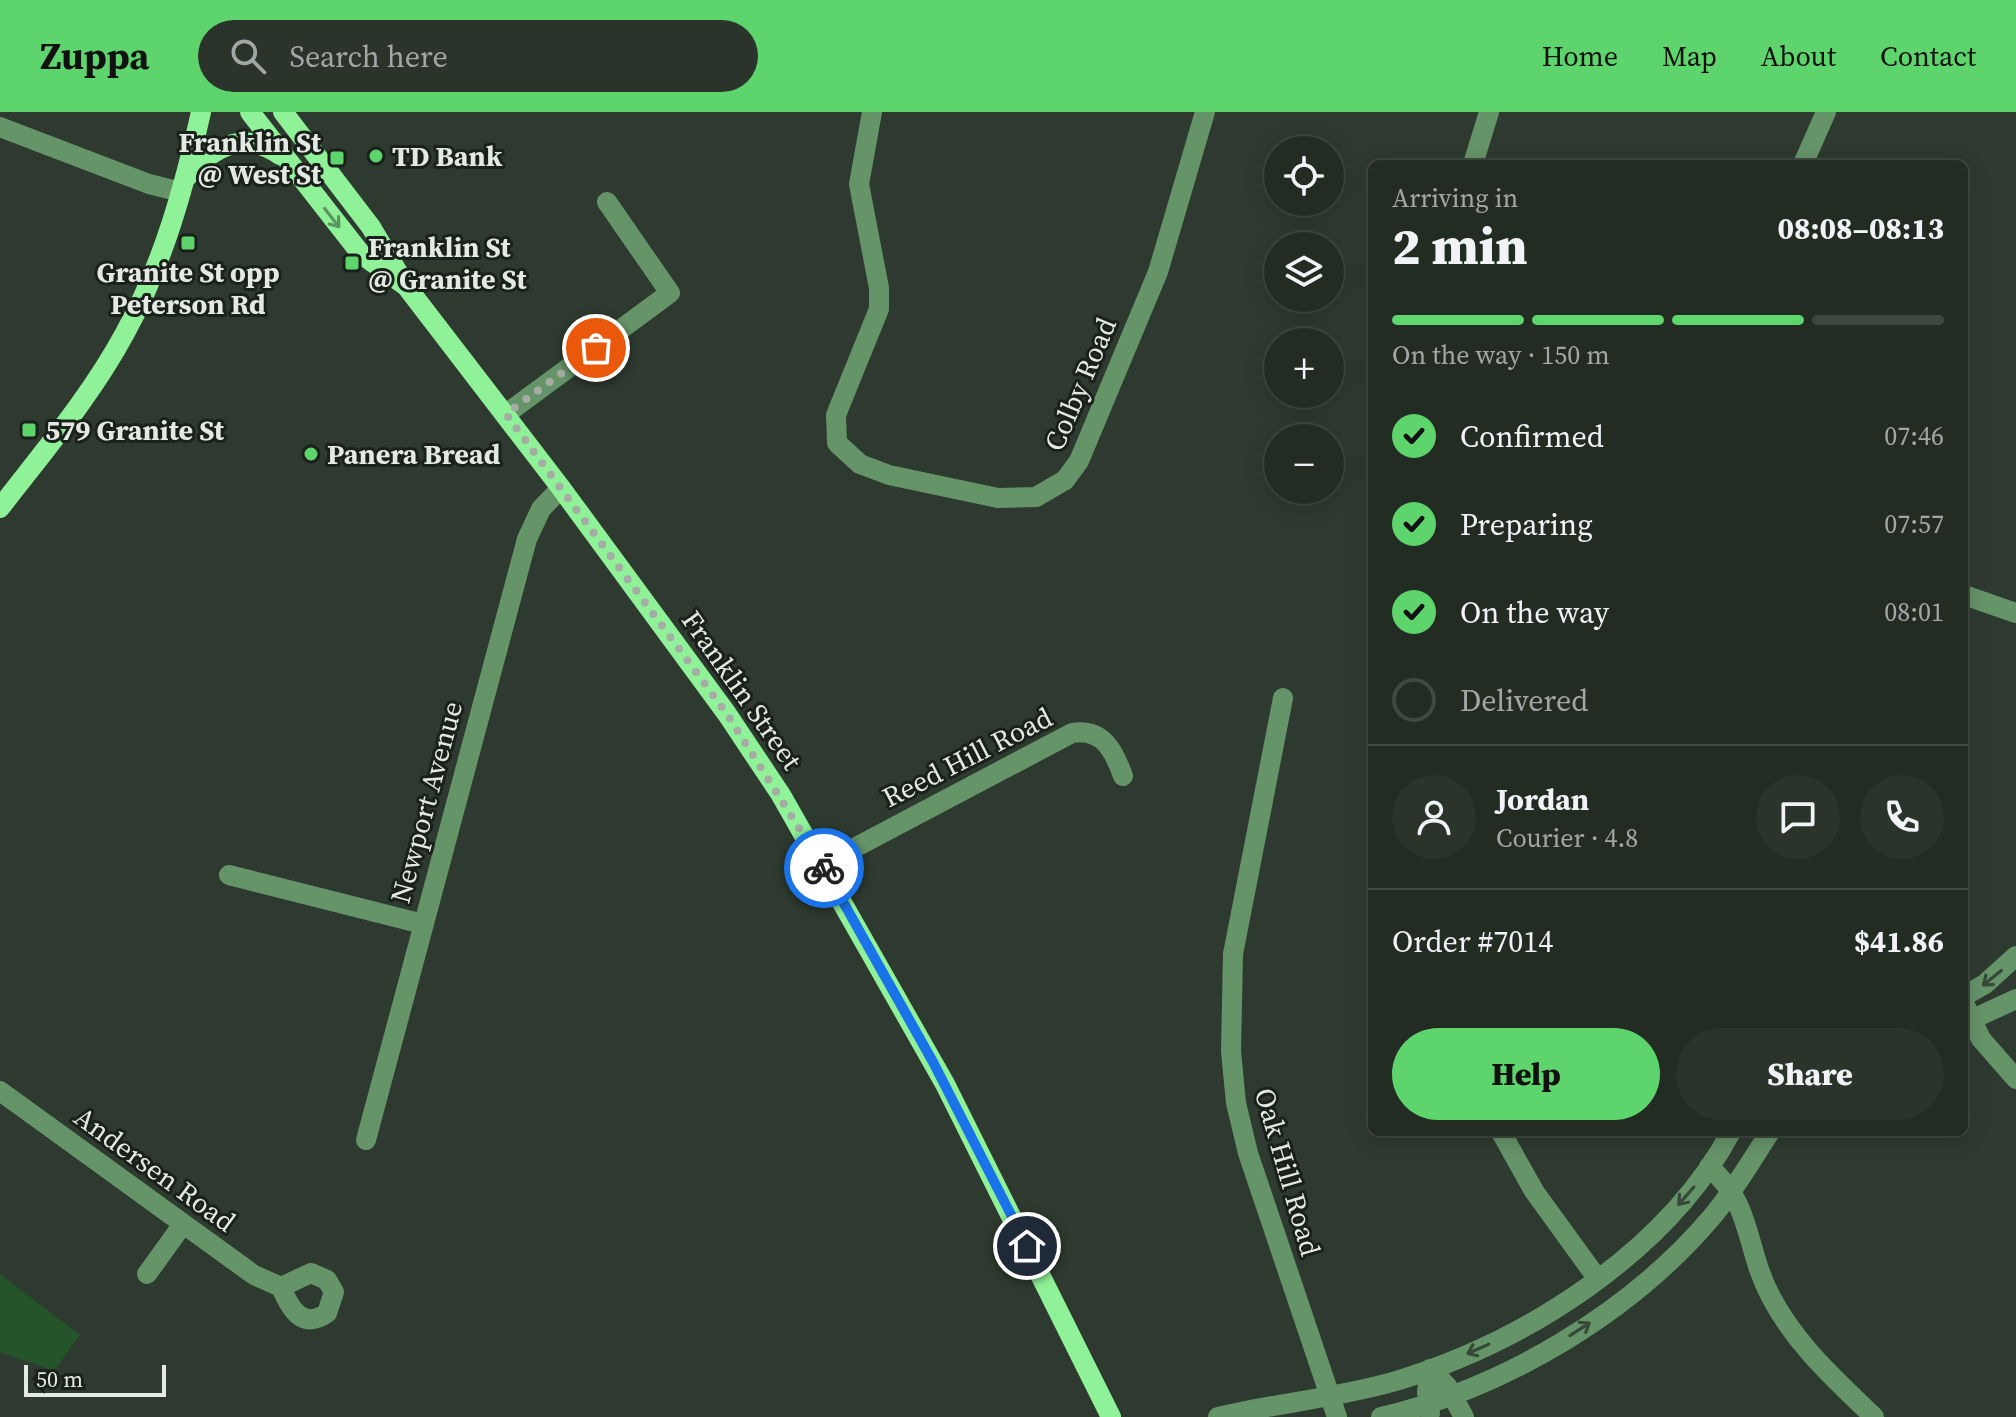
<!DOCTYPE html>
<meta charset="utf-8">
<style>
body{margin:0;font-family:"Source Serif 4",serif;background:#2a342b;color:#f1f3f6;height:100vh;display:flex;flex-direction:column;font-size:30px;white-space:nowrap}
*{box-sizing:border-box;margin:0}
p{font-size:26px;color:#a2a7a6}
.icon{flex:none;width:44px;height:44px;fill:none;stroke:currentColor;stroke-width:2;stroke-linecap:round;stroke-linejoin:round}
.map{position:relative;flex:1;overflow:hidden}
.drawer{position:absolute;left:1368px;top:48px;width:600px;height:976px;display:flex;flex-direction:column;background:#222c23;border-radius:12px;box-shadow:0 4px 20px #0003,0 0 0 2px #3f4841}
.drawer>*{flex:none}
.buttons{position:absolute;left:1264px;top:24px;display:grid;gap:16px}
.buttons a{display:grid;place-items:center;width:80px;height:80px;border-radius:50%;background:#222c23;box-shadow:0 4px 20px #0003,0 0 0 2px #3f4841;font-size:40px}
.scale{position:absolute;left:24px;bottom:20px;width:142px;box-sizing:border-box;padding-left:8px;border:4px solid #e3eae3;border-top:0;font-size:22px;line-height:28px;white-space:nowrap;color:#e3eae3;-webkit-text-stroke:6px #1a201a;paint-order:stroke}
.pin{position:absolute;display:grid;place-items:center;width:68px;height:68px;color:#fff;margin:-34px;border:4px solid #fff;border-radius:50%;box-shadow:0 2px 8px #0007}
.courier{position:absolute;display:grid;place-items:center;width:80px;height:80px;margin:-40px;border:6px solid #1a73e8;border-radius:50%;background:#fff;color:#222;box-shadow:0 2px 10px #0007}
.overview em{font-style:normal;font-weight:800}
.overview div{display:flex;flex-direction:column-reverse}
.overview{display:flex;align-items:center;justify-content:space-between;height:136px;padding:0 24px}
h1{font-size:52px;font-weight:800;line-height:60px}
.bar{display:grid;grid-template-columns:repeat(4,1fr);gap:12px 8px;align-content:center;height:96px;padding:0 24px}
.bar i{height:10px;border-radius:6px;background:#3f4841}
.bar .on{background:#5dd56c}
.bar p{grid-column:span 4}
.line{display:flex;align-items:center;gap:20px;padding:0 24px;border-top:2px solid #3f4841}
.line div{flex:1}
.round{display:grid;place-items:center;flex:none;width:84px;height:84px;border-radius:42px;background:#2a342b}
ol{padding:0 24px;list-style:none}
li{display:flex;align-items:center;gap:24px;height:88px}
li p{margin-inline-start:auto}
li .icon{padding:8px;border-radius:50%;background:#5dd56c;color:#111;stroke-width:4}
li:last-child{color:#a2a7a6}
li i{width:44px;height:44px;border:4px solid #3f4841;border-radius:50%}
.action{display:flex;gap:16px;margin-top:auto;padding:16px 24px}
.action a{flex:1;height:92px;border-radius:48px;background:#5dd56c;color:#111;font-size:32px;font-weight:800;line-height:92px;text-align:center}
.action a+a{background:#2a342b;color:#f1f3f6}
header{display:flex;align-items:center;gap:48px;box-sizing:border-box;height:112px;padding:0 40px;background:#5dd56c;color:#111}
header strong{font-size:38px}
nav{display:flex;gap:44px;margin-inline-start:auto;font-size:28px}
.search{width:560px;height:72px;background:#2a342b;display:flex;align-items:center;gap:20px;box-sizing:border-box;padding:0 28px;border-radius:44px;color:#a2a7a6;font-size:30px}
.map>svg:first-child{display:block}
</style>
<header>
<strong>Zuppa</strong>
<div class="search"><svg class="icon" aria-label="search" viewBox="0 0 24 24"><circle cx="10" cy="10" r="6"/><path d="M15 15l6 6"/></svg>Search here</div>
<nav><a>Home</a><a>Map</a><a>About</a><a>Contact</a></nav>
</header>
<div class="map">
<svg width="2016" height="1305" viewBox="0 0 2016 1305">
<rect width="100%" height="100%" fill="#2e3a2f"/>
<polygon fill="#25532a" points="0,1162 80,1223 54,1259 0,1240"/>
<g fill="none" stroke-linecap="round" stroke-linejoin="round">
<g stroke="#669469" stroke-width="20">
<polyline points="872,0 859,72 879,176 879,197 836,303 837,331 860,352 889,363 998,386 1036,385 1065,368 1079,349 1158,160 1205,0"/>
<polyline points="0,15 149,72 181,80"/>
<polyline points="1473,52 1489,0"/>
<polyline points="1803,52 1826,0"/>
<polyline points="506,302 670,181 607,90"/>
<polyline points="1964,483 2016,501"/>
<polyline points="1283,586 1233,842 1231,939 1236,991 1248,1041 1337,1305"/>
<path d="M 822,753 L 1072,621 C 1103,616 1114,639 1123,664"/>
<polyline points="229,763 423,812"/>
<polyline points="1964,884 1985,872 2016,844"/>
<polyline points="1964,891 1981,927 2016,967"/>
<polyline points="1964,911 2016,887"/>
<polyline points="0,979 254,1163 281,1175"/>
<polyline points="1501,1020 1534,1079 1597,1166"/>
<polyline points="366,1028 527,427 541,397 561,376"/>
<path d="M 1709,1055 C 1753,1092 1745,1137 1771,1185 C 1796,1233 1836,1268 1874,1305"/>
<path d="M 311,1161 L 327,1168 L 334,1180 L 327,1201 C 302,1218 290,1197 281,1175 Z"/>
<polyline points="147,1162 183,1112"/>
<polyline points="1430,1301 1427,1280 1430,1257 1447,1274 1464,1305"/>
<path d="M 1218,1305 C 1277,1291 1337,1286 1396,1269 C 1525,1230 1666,1141 1731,1020"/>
<path d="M 1381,1305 C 1504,1276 1629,1202 1711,1106 C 1734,1079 1751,1049 1770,1020"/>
</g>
<g stroke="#90f298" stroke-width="20">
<polyline points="250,0 361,142 406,174"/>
<polyline points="283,0 371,115 406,174 561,376 727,602 781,683 945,972 1111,1305"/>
<path d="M 188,64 C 214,34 244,18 280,43"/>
<path d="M 0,396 C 44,339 91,284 125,221 C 163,152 184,76 201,0"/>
</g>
</g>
<defs><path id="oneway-shaft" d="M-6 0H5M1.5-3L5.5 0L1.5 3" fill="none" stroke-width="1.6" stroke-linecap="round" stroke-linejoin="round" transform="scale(2)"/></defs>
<use stroke="#5b945f" href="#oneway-shaft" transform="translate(332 106) rotate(52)"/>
<g stroke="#354936">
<use href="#oneway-shaft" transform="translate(1992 866) rotate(141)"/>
<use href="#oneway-shaft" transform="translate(1686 1084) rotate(131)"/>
<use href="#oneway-shaft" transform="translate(1580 1217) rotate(-33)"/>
<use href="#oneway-shaft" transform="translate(1478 1237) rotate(156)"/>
</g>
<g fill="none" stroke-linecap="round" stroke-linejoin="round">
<polyline stroke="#a4aca4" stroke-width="8" stroke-dasharray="0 14.4" points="596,236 506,302 727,602 824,756"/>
<polyline stroke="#1a73e8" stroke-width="10" points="824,756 933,950 1027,1134"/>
</g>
<g fill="#5dd56c" stroke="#1a201a" stroke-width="3">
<circle cx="376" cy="44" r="8"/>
<rect x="329" y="38" width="16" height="16" rx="4"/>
<rect x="180" y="123" width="16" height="16" rx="4"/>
<rect x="344" y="143" width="16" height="16" rx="4"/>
<rect x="21" y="310" width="16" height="16" rx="4"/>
<circle cx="311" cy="342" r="8"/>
</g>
<g text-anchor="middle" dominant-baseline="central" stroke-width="6" stroke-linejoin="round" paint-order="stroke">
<g font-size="28" font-weight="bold" fill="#e3eae3" stroke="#1a201a" text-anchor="start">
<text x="321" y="30" text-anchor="end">Franklin St<tspan x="321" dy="32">@ West St</tspan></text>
<text x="392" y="44">TD Bank</text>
<text x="368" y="135">Franklin St<tspan x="368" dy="32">@ Granite St</tspan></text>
<text x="188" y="160" text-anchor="middle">Granite St opp<tspan x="188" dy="32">Peterson Rd</tspan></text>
<text x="45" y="318">579 Granite St</text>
<text x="327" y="342">Panera Bread</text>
</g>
<g font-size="28" fill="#e3eae3" stroke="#1a201a">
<text transform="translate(1080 272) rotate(-67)">Colby Road</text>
<text transform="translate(742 578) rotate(55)">Franklin Street</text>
<text transform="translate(967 645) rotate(-27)">Reed Hill Road</text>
<text transform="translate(426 690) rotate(-75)">Newport Avenue</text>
<text transform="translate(155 1057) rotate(36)">Andersen Road</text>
<text transform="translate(1288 1060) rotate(74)">Oak Hill Road</text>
</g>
</g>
</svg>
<div class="buttons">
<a><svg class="icon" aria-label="locate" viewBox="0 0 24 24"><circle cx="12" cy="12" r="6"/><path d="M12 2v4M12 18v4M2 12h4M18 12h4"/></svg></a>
<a><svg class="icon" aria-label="layers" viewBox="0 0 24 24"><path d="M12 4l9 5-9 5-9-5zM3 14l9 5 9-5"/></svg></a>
<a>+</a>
<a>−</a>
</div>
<div class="scale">50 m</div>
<div class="pin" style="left:596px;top:236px;background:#ea580c"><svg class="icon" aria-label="bag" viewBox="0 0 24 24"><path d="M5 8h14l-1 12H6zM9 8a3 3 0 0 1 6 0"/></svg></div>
<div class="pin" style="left:1027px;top:1134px;background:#1f2937"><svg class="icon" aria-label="home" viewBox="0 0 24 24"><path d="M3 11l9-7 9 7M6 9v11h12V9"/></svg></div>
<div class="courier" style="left:824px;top:756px"><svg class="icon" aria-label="bike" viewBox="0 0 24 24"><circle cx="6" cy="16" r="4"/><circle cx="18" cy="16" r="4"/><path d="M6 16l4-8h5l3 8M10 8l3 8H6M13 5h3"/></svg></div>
<section class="drawer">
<div class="overview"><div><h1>2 min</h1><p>Arriving in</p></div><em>08:08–08:13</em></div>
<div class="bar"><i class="on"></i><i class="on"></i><i class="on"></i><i></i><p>On the way · 150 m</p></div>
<ol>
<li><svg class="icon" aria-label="check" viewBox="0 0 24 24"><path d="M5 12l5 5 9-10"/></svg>Confirmed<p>07:46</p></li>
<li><svg class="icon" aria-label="check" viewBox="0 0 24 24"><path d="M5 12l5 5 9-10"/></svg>Preparing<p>07:57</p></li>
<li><svg class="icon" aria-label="check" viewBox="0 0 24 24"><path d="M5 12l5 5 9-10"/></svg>On the way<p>08:01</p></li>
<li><i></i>Delivered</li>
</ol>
<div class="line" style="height:144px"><a class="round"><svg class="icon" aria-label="person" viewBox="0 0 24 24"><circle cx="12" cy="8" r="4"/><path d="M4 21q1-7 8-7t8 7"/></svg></a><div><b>Jordan</b><p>Courier · 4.8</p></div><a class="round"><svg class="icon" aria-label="chat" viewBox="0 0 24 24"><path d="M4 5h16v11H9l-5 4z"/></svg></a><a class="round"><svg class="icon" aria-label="phone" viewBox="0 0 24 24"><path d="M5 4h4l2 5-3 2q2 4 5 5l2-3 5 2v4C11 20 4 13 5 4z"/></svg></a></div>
<div class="line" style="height:104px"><div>Order #7014</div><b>$41.86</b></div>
<div class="action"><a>Help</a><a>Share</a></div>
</section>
</div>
